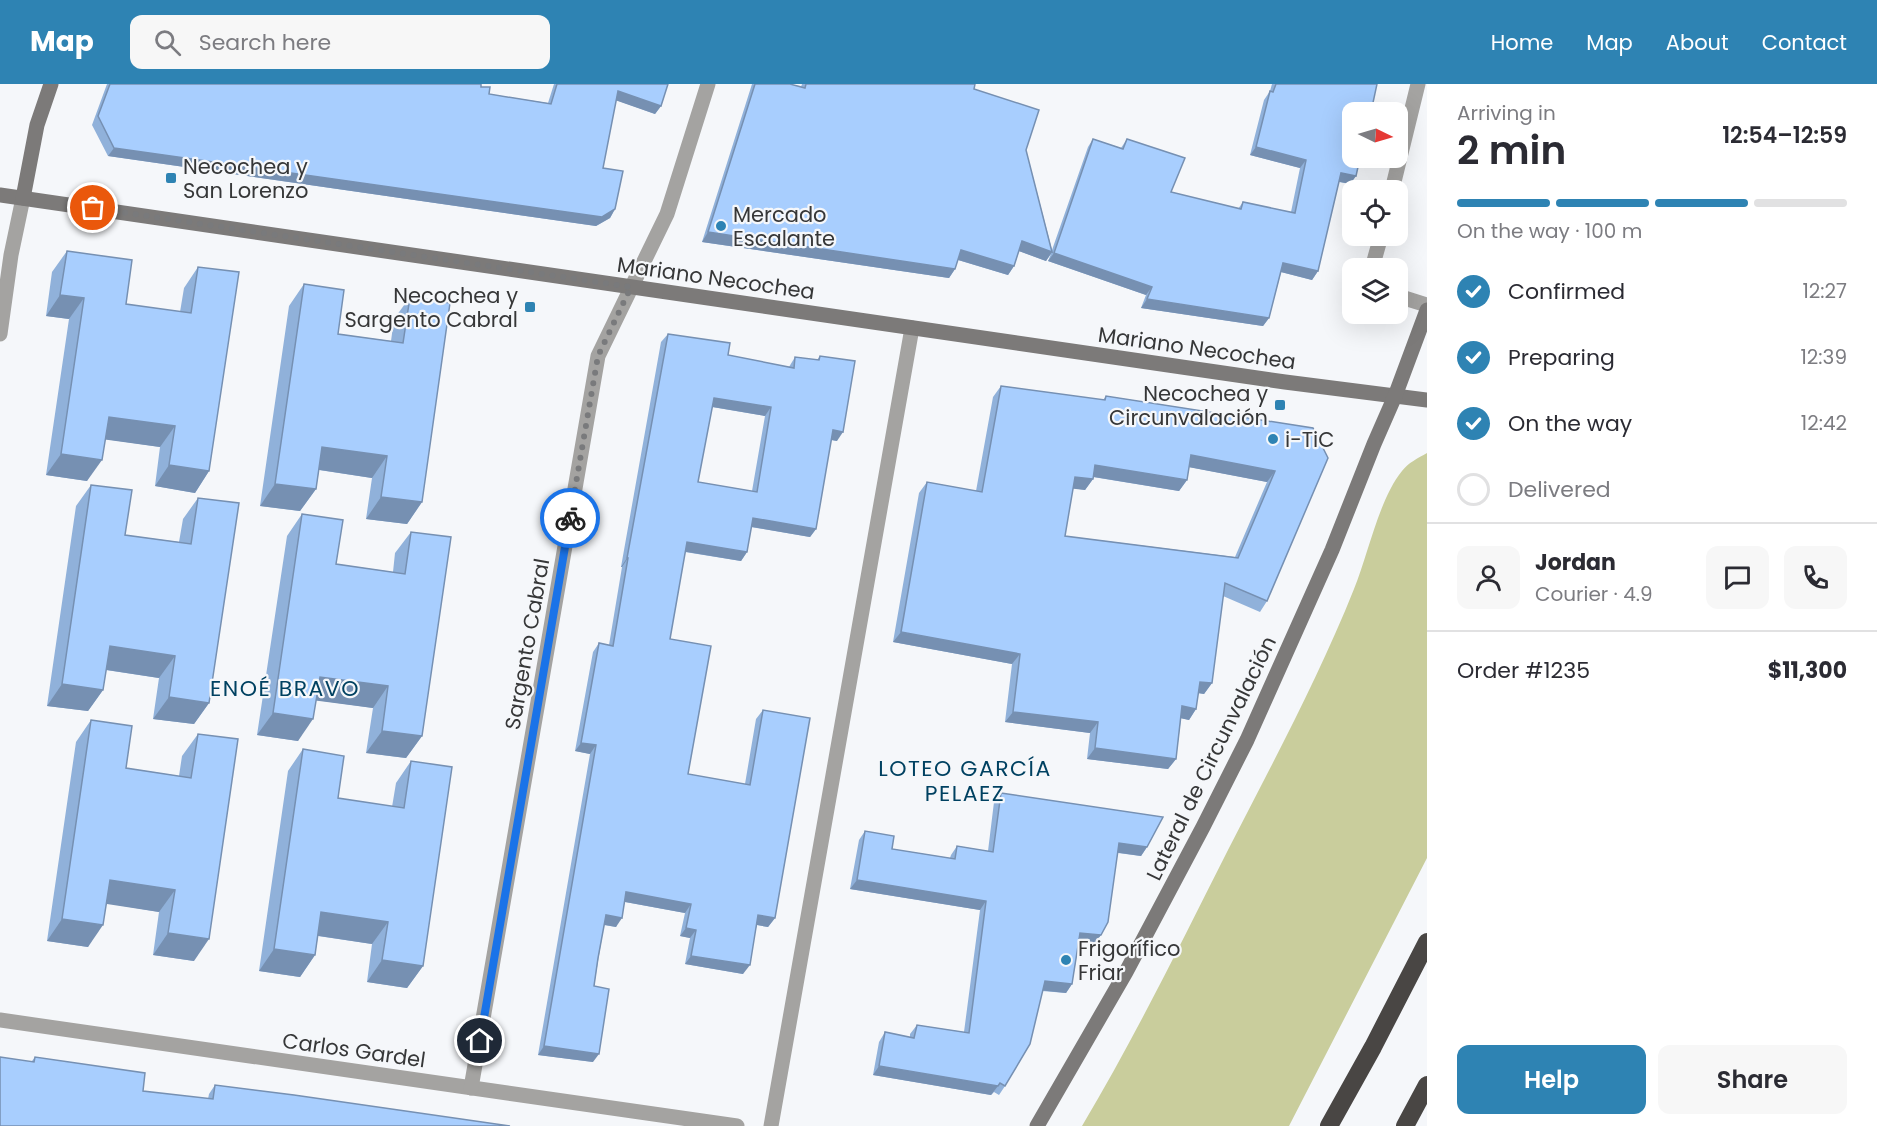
<!DOCTYPE html>
<meta charset="utf-8">
<style>
body{margin:0;font-family:Poppins,sans-serif;background:#f7f7f7;color:#2b2b33;height:100vh;display:flex;flex-direction:column;font-size:22px;white-space:nowrap}
*{box-sizing:border-box;margin:0}
p{font-size:20px;color:#7c7c81}
.icon{flex:none;width:33px;height:33px;fill:none;stroke:currentColor;stroke-width:2;stroke-linecap:round;stroke-linejoin:round}
.map{position:relative;flex:1;overflow:hidden}
.drawer{display:flex;flex-direction:column;background:#fff;width:450px}
.drawer>*{flex:none}
.needle{width:39px;rotate:95deg}
.tools{position:absolute;left:1342px;top:18px;display:grid;gap:12px}
.tools a{display:grid;place-items:center;width:66px;height:66px;border-radius:12px;background:#fff;box-shadow:0 6px 24px #0002;font-size:30px}
.pin{position:absolute;display:grid;place-items:center;width:51px;height:51px;color:#fff;margin:-26px;border:3px solid #fff;border-radius:50%;box-shadow:0 2px 6px #0007}
.courier{position:absolute;display:grid;place-items:center;width:60px;height:60px;margin:-30px;border:4px solid #1a73e8;border-radius:50%;background:#fff;color:#222;box-shadow:0 2px 8px #0007}
.overview em{font-style:normal;font-weight:600}
.overview div{display:flex;flex-direction:column-reverse}
.overview{display:flex;align-items:center;justify-content:space-between;height:102px;padding:0 30px}
h1{font-size:39px;font-weight:600;line-height:45px}
.bar{display:grid;grid-template-columns:repeat(4,1fr);gap:9px 6px;align-content:center;height:72px;padding:0 30px}
.bar i{height:8px;border-radius:4px;background:#e1e1e2}
.bar .active{background:#2e83b3}
.bar p{grid-column:span 4}
.line{display:flex;align-items:center;gap:15px;padding:0 30px;border-top:2px solid #e1e1e2}
.line div{flex:1}
.round{display:grid;place-items:center;flex:none;width:63px;height:63px;border-radius:12px;background:#f7f7f7}
ol{padding:0 30px;list-style:none}
li{display:flex;align-items:center;gap:18px;height:66px}
li p{margin-inline-start:auto}
li .icon{padding:6px;border-radius:50%;background:#2e83b3;color:#fff;stroke-width:4}
li:last-child{color:#7c7c81}
li i{width:33px;height:33px;border:3px solid #e1e1e2;border-radius:50%}
.button{display:flex;gap:12px;margin-top:auto;padding:12px 30px}
.button a{flex:1;height:69px;border-radius:12px;background:#2e83b3;color:#fff;font-size:24px;font-weight:600;line-height:69px;text-align:center}
.button a+a{background:#f7f7f7;color:#2b2b33}
header{display:flex;align-items:center;gap:36px;box-sizing:border-box;height:84px;padding:0 30px;background:#2e83b3;color:#fff}
header strong{font-size:28px}
nav{display:flex;gap:33px;margin-inline-start:auto;font-size:21px}
.search{width:420px;height:54px;background:#f7f7f7;display:flex;align-items:center;gap:15px;box-sizing:border-box;padding:0 21px;border-radius:12px;color:#7c7c81;font-size:22px}
main{display:flex;flex:1;min-height:0}
.map>svg:first-child{display:block}
</style>
<header>
<strong>Map</strong>
<div class="search"><svg class="icon" aria-label="search" viewBox="0 0 24 24"><circle cx="10" cy="10" r="6"/><path d="M15 15l6 6"/></svg>Search here</div>
<nav><a>Home</a><a>Map</a><a>About</a><a>Contact</a></nav>
</header>
<main>
<div class="map">
<svg width="1427" height="1042" viewBox="0 0 1427 1042">
<rect width="100%" height="100%" fill="#f5f7fa"/>
<path fill="#c9cd9c" d="M 1427,369 L 1427,774 L 1289,1042 L 1082,1042 C 1135,953 1181,859 1228,766 C 1272,680 1318,595 1354,505 C 1368,471 1379,415 1402,387 C 1408,379 1418,374 1427,369 Z"/>
<g fill="none" stroke-linecap="round" stroke-linejoin="round">
<g stroke="#a4a3a1" stroke-width="15">
<polyline points="1392,106 1418,0"/>
<polyline points="1372,184 1381,152"/>
<polyline points="1398,212 1427,221"/>
<polyline points="0,250 11,171 23,114"/>
<polyline points="0,936 737,1042"/>
<polyline points="471,1004 598,272 667,130 708,0"/>
<polyline points="771,1042 912,244"/>
</g>
<g stroke="#7c7a79" stroke-width="15">
<polyline points="0,111 1285,298 1427,316"/>
<polyline points="23,114 37,41 51,0"/>
<polyline points="1037,1042 1126,888 1203,743 1247,656 1332,466 1374,360 1395,312 1427,226"/>
</g>
<g stroke="#494644" stroke-width="18">
<polyline points="1329,1042 1373,963 1427,858"/>
<polyline points="1405,1042 1427,1001"/>
</g>
</g>
<g fill="#90b1da" fill-rule="evenodd">
<polygon points="107,0 481,0 481,3 489,10 548,19 554,0 668,0 661,22 655,30 616,16 603,84 615,125 610,134 596,142 108,72 92,41"/>
<polygon points="752,0 790,0 801,3 802,0 975,0 974,5 1026,66 1052,166 1088,63 1093,55 1121,64 1127,55 1171,108 1238,125 1243,118 1291,128 1300,84 1250,71 1264,16 1270,7 1272,0 1377,0 1356,92 1350,100 1339,98 1318,187 1312,196 1281,188 1269,234 1263,242 1141,224 1146,211 1048,177 1051,170 1046,177 1019,167 1014,182 1008,191 958,176 955,185 949,194 702,158"/>
<polygon points="67,167 126,220 180,228 184,204 198,183 209,387 195,409 155,402 160,363 105,355 87,397 46,391 69,235 46,232 52,188"/>
<polygon points="304,200 338,250 391,257 394,235 410,213 422,418 407,440 366,435 372,394 319,386 316,405 300,427 260,422 289,222"/>
<path d="M 668,250 L 728,271 L 789,283 L 795,273 L 817,276 L 820,272 L 837,357 L 831,356 L 816,445 L 810,453 L 751,443 L 747,468 L 741,477 L 685,468 L 670,555 L 688,690 L 745,700 L 756,635 L 763,626 L 775,834 L 768,843 L 757,841 L 743,890 L 685,880 L 690,854 L 680,852 L 685,829 L 625,818 L 616,843 L 604,841 L 594,902 L 593,978 L 538,971 L 590,670 L 575,667 L 593,568 L 599,559 L 609,561 L 622,483 L 621,483 L 661,258 ZM 712,323 L 765,332 L 752,407 L 698,398 Z"/>
<path d="M 1001,302 L 1103,316 L 1106,312 L 1313,344 L 1267,517 L 1260,528 L 1223,512 L 1212,599 L 1204,610 L 1198,609 L 1196,625 L 1189,636 L 1181,634 L 1176,675 L 1168,685 L 1087,675 L 1090,649 L 1005,638 L 1012,580 L 893,558 L 919,409 L 927,398 L 976,407 L 993,313 ZM 1189,383 L 1267,398 L 1235,473 L 1065,452 L 1073,404 L 1085,406 L 1093,395 L 1093,393 L 1179,407 L 1187,396 Z"/>
<polygon points="91,401 125,451 179,458 183,435 198,414 209,619 194,640 153,635 159,594 106,586 103,606 88,627 47,622 76,422"/>
<polygon points="302,430 336,480 393,488 395,469 411,448 422,652 406,674 366,669 373,624 316,616 298,657 257,651 287,452"/>
<polygon points="91,636 126,684 179,692 182,672 198,650 194,877 153,871 159,828 106,819 88,863 47,857 76,658"/>
<polygon points="303,665 338,714 392,723 396,699 411,677 423,882 407,904 367,898 372,860 318,852 315,871 300,893 259,887 288,687"/>
<polygon points="1001,709 1147,763 1141,772 1118,769 1101,851 1094,860 1079,858 1072,900 1066,909 1042,907 1005,1002 999,1011 994,1008 991,1011 873,991 879,958 885,948 910,953 910,950 917,941 964,948 980,826 850,805 859,756 865,747 892,765 950,774 951,771 957,762 988,767 994,718"/>
<polygon points="35,973 143,1007 208,1015 209,1010 215,1001 294,1011 0,1042 32,977"/>
</g>
<g fill="#7690b2">
<polygon points="618,7 661,22 655,30 612,15"/>
<polygon points="1256,63 1306,76 1300,84 1250,71"/>
<polygon points="114,64 615,125 610,134 596,142 108,72"/>
<polygon points="1341,89 1356,92 1350,100 1336,97"/>
<polygon points="708,148 955,185 949,194 702,158"/>
<polygon points="1022,157 1052,168 1046,177 1016,166"/>
<polygon points="961,166 1014,182 1008,191 955,175"/>
<polygon points="1054,169 1152,203 1146,211 1048,177"/>
<polygon points="1283,179 1318,187 1312,196 1277,187"/>
<polygon points="60,211 84,214 69,235 46,232"/>
<polygon points="1147,215 1269,234 1263,242 1141,224"/>
<polygon points="714,314 771,323 765,332 707,322"/>
<polygon points="109,333 175,342 160,363 94,354"/>
<polygon points="833,346 843,348 837,357 827,355"/>
<polygon points="322,363 387,372 372,394 307,384"/>
<polygon points="61,370 102,376 87,397 46,391"/>
<polygon points="1191,371 1275,387 1267,398 1183,382"/>
<polygon points="169,381 209,387 195,409 155,402"/>
<polygon points="1095,381 1187,396 1179,407 1088,392"/>
<polygon points="1075,393 1093,395 1085,406 1067,404"/>
<polygon points="275,400 316,405 300,427 260,422"/>
<polygon points="381,413 422,418 407,440 366,435"/>
<polygon points="753,434 816,445 810,453 746,442"/>
<polygon points="687,458 747,468 741,477 681,467"/>
<polygon points="627,474 628,474 622,483 621,483"/>
<polygon points="901,548 1020,570 1012,580 893,558"/>
<polygon points="110,562 175,572 159,594 94,584"/>
<polygon points="320,593 388,602 373,624 304,615"/>
<polygon points="1200,598 1212,599 1204,610 1192,608"/>
<polygon points="62,600 103,606 88,627 47,622"/>
<polygon points="169,613 209,619 194,640 153,635"/>
<polygon points="1182,622 1196,625 1189,636 1175,633"/>
<polygon points="1013,628 1098,638 1090,649 1005,638"/>
<polygon points="273,629 313,635 298,657 257,651"/>
<polygon points="382,647 422,652 406,674 366,669"/>
<polygon points="581,659 596,661 590,670 575,667"/>
<polygon points="1095,664 1176,675 1168,685 1087,675"/>
<polygon points="1119,759 1147,763 1141,772 1113,768"/>
<polygon points="110,796 175,806 159,828 94,818"/>
<polygon points="857,796 986,817 980,826 850,805"/>
<polygon points="626,808 691,820 685,829 620,817"/>
<polygon points="321,828 388,838 372,860 306,850"/>
<polygon points="606,831 622,834 616,843 600,840"/>
<polygon points="758,831 775,834 768,843 752,840"/>
<polygon points="62,835 103,841 88,863 47,857"/>
<polygon points="686,844 696,846 690,854 680,852"/>
<polygon points="168,849 209,855 194,877 153,871"/>
<polygon points="1080,849 1101,851 1094,860 1074,858"/>
<polygon points="274,865 315,871 300,893 259,887"/>
<polygon points="691,872 750,881 743,890 685,880"/>
<polygon points="382,876 423,882 407,904 367,898"/>
<polygon points="1045,897 1072,900 1066,909 1038,906"/>
<polygon points="544,962 599,970 593,978 538,971"/>
<polygon points="879,982 998,1002 991,1011 873,991"/>
</g>
<g fill="#a8cefe" stroke="#7690b2" stroke-width="1.5" fill-rule="evenodd">
<polygon points="110,0 481,0 481,3 490,3 489,10 551,20 557,0 668,0 661,22 618,7 603,84 623,87 615,125 602,133 114,64 98,32"/>
<polygon points="755,0 790,0 805,4 806,0 975,0 974,5 1039,26 1026,66 1052,168 1022,157 1014,182 961,166 955,185 708,148"/>
<polygon points="1276,0 1377,0 1371,28 1353,28 1353,74 1360,74 1356,92 1341,89 1318,187 1283,179 1269,234 1147,215 1152,203 1054,169 1093,55 1123,65 1127,55 1185,74 1171,108 1241,125 1243,118 1295,129 1306,76 1256,63 1270,7 1273,8"/>
<polygon points="67,167 132,176 126,220 191,229 198,183 239,188 209,387 169,381 175,342 109,333 102,376 61,370 84,214 60,211"/>
<polygon points="304,200 344,206 338,250 403,259 410,213 450,219 422,418 381,413 387,372 322,363 316,405 275,400"/>
<path d="M 668,250 L 730,259 L 728,271 L 794,284 L 795,273 L 819,276 L 820,272 L 855,277 L 843,348 L 833,346 L 816,445 L 753,434 L 747,468 L 687,458 L 670,555 L 711,562 L 688,690 L 750,701 L 763,626 L 810,634 L 775,834 L 758,831 L 750,881 L 691,872 L 696,846 L 686,844 L 691,820 L 626,808 L 622,834 L 606,831 L 598,874 L 594,902 L 609,905 L 599,970 L 544,962 L 596,661 L 581,659 L 599,559 L 613,562 L 628,474 L 627,474 ZM 714,314 L 771,323 L 757,408 L 698,398 Z"/>
<path d="M 1001,302 L 1105,316 L 1106,312 L 1313,344 L 1328,374 L 1267,517 L 1225,499 L 1212,599 L 1200,598 L 1196,625 L 1182,622 L 1176,675 L 1095,664 L 1098,638 L 1013,628 L 1020,570 L 901,548 L 927,398 L 982,408 ZM 1191,371 L 1275,387 L 1238,474 L 1065,452 L 1075,393 L 1093,395 L 1095,381 L 1187,396 Z"/>
<polygon points="91,401 132,406 125,451 191,460 198,414 239,419 209,619 169,613 175,572 110,562 103,606 62,600"/>
<polygon points="302,430 343,436 336,480 405,490 411,448 451,453 422,652 382,647 388,602 320,593 313,635 273,629"/>
<polygon points="91,636 132,642 126,684 191,694 198,650 238,655 209,855 168,849 175,806 110,796 103,841 62,835"/>
<polygon points="303,665 344,672 338,714 404,724 411,677 452,683 423,882 382,876 388,838 321,828 315,871 274,865"/>
<polygon points="1001,709 1163,733 1147,763 1119,759 1108,838 1101,851 1080,849 1072,900 1045,897 1030,960 1005,1002 1000,999 998,1002 879,982 885,948 914,954 917,941 969,949 986,817 857,796 865,747 894,752 892,765 955,775 957,762 993,768"/>
<polygon points="0,973 34,978 35,973 145,989 143,1007 213,1015 215,1001 294,1011 510,1042 0,1042"/>
</g>
<g fill="none" stroke-linecap="round" stroke-linejoin="round">
<polyline stroke="#797a7c" stroke-width="6" stroke-dasharray="0 10.8" points="93,124 631,203 598,272 570,434"/>
<polyline stroke="#1a73e8" stroke-width="8" points="480,957 570,434"/>
</g>
<g fill="#2e83b3" stroke="#f5f7fa" stroke-width="2">
<rect x="165" y="88" width="12" height="12" rx="3"/>
<circle cx="721" cy="142" r="6"/>
<rect x="524" y="217" width="12" height="12" rx="3"/>
<rect x="1274" y="315" width="12" height="12" rx="3"/>
<circle cx="1273" cy="355" r="6"/>
<circle cx="1066" cy="876" r="6"/>
</g>
<g text-anchor="middle" dominant-baseline="central" stroke-width="4.5" stroke-linejoin="round" paint-order="stroke">
<g font-size="21" fill="#363738" stroke="#f5f7fa" text-anchor="start">
<text x="183" y="82">Necochea y<tspan x="183" dy="24">San Lorenzo</tspan></text>
<text x="733" y="130">Mercado<tspan x="733" dy="24">Escalante</tspan></text>
<text x="518" y="211" text-anchor="end">Necochea y<tspan x="518" dy="24">Sargento Cabral</tspan></text>
<text x="1268" y="309" text-anchor="end">Necochea y<tspan x="1268" dy="24">Circunvalación</tspan></text>
<text x="1285" y="355">i-TiC</text>
<text x="1078" y="864">Frigorífico<tspan x="1078" dy="24">Friar</tspan></text>
</g>
<g font-size="21" fill="#363738" stroke="#f5f7fa">
<text transform="translate(716 194) rotate(8)">Mariano Necochea</text>
<text transform="translate(1197 264) rotate(8)">Mariano Necochea</text>
<text transform="translate(527 560) rotate(-80)">Sargento Cabral</text>
<text transform="translate(1211 674) rotate(-64)">Lateral de Circunvalación</text>
<text transform="translate(354 966) rotate(8)">Carlos Gardel</text>
</g>
<g font-size="22" letter-spacing="1.5" fill="#004161" stroke="#f5f7fa">
<text x="285" y="604">ENOÉ BRAVO</text>
<text x="965" y="684">LOTEO GARCÍA<tspan x="965" dy="25">PELAEZ</tspan></text>
</g>
</g>
</svg>
<div class="tools">
<a><svg class="needle" viewBox="-14 -14 28 28"><path d="M0-13l5 13h-10z" fill="#e53935"/><path d="M0 13l5-13h-10z" fill="#7c7c81"/></svg></a>
<a><svg class="icon" aria-label="locate" viewBox="0 0 24 24"><circle cx="12" cy="12" r="6"/><path d="M12 2v4M12 18v4M2 12h4M18 12h4"/></svg></a>
<a><svg class="icon" aria-label="layers" viewBox="0 0 24 24"><path d="M12 4l9 5-9 5-9-5zM3 14l9 5 9-5"/></svg></a>
</div>
<div class="pin" style="left:93px;top:124px;background:#ea580c"><svg class="icon" aria-label="bag" viewBox="0 0 24 24"><path d="M5 8h14l-1 12H6zM9 8a3 3 0 0 1 6 0"/></svg></div>
<div class="pin" style="left:480px;top:957px;background:#1f2937"><svg class="icon" aria-label="home" viewBox="0 0 24 24"><path d="M3 11l9-7 9 7M6 9v11h12V9"/></svg></div>
<div class="courier" style="left:570px;top:434px"><svg class="icon" aria-label="bike" viewBox="0 0 24 24"><circle cx="6" cy="16" r="4"/><circle cx="18" cy="16" r="4"/><path d="M6 16l4-8h5l3 8M10 8l3 8H6M13 5h3"/></svg></div>
</div>
<section class="drawer">
<div class="overview"><div><h1>2 min</h1><p>Arriving in</p></div><em>12:54–12:59</em></div>
<div class="bar"><i class="active"></i><i class="active"></i><i class="active"></i><i></i><p>On the way · 100 m</p></div>
<ol>
<li><svg class="icon" aria-label="check" viewBox="0 0 24 24"><path d="M5 12l5 5 9-10"/></svg>Confirmed<p>12:27</p></li>
<li><svg class="icon" aria-label="check" viewBox="0 0 24 24"><path d="M5 12l5 5 9-10"/></svg>Preparing<p>12:39</p></li>
<li><svg class="icon" aria-label="check" viewBox="0 0 24 24"><path d="M5 12l5 5 9-10"/></svg>On the way<p>12:42</p></li>
<li><i></i>Delivered</li>
</ol>
<div class="line" style="height:108px"><a class="round"><svg class="icon" aria-label="person" viewBox="0 0 24 24"><circle cx="12" cy="8" r="4"/><path d="M4 21q1-7 8-7t8 7"/></svg></a><div><b>Jordan</b><p>Courier · 4.9</p></div><a class="round"><svg class="icon" aria-label="chat" viewBox="0 0 24 24"><path d="M4 5h16v11H9l-5 4z"/></svg></a><a class="round"><svg class="icon" aria-label="phone" viewBox="0 0 24 24"><path d="M5 4h4l2 5-3 2q2 4 5 5l2-3 5 2v4C11 20 4 13 5 4z"/></svg></a></div>
<div class="line" style="height:78px"><div>Order #1235</div><b>$11,300</b></div>
<div class="button"><a>Help</a><a>Share</a></div>
</section>
</main>
